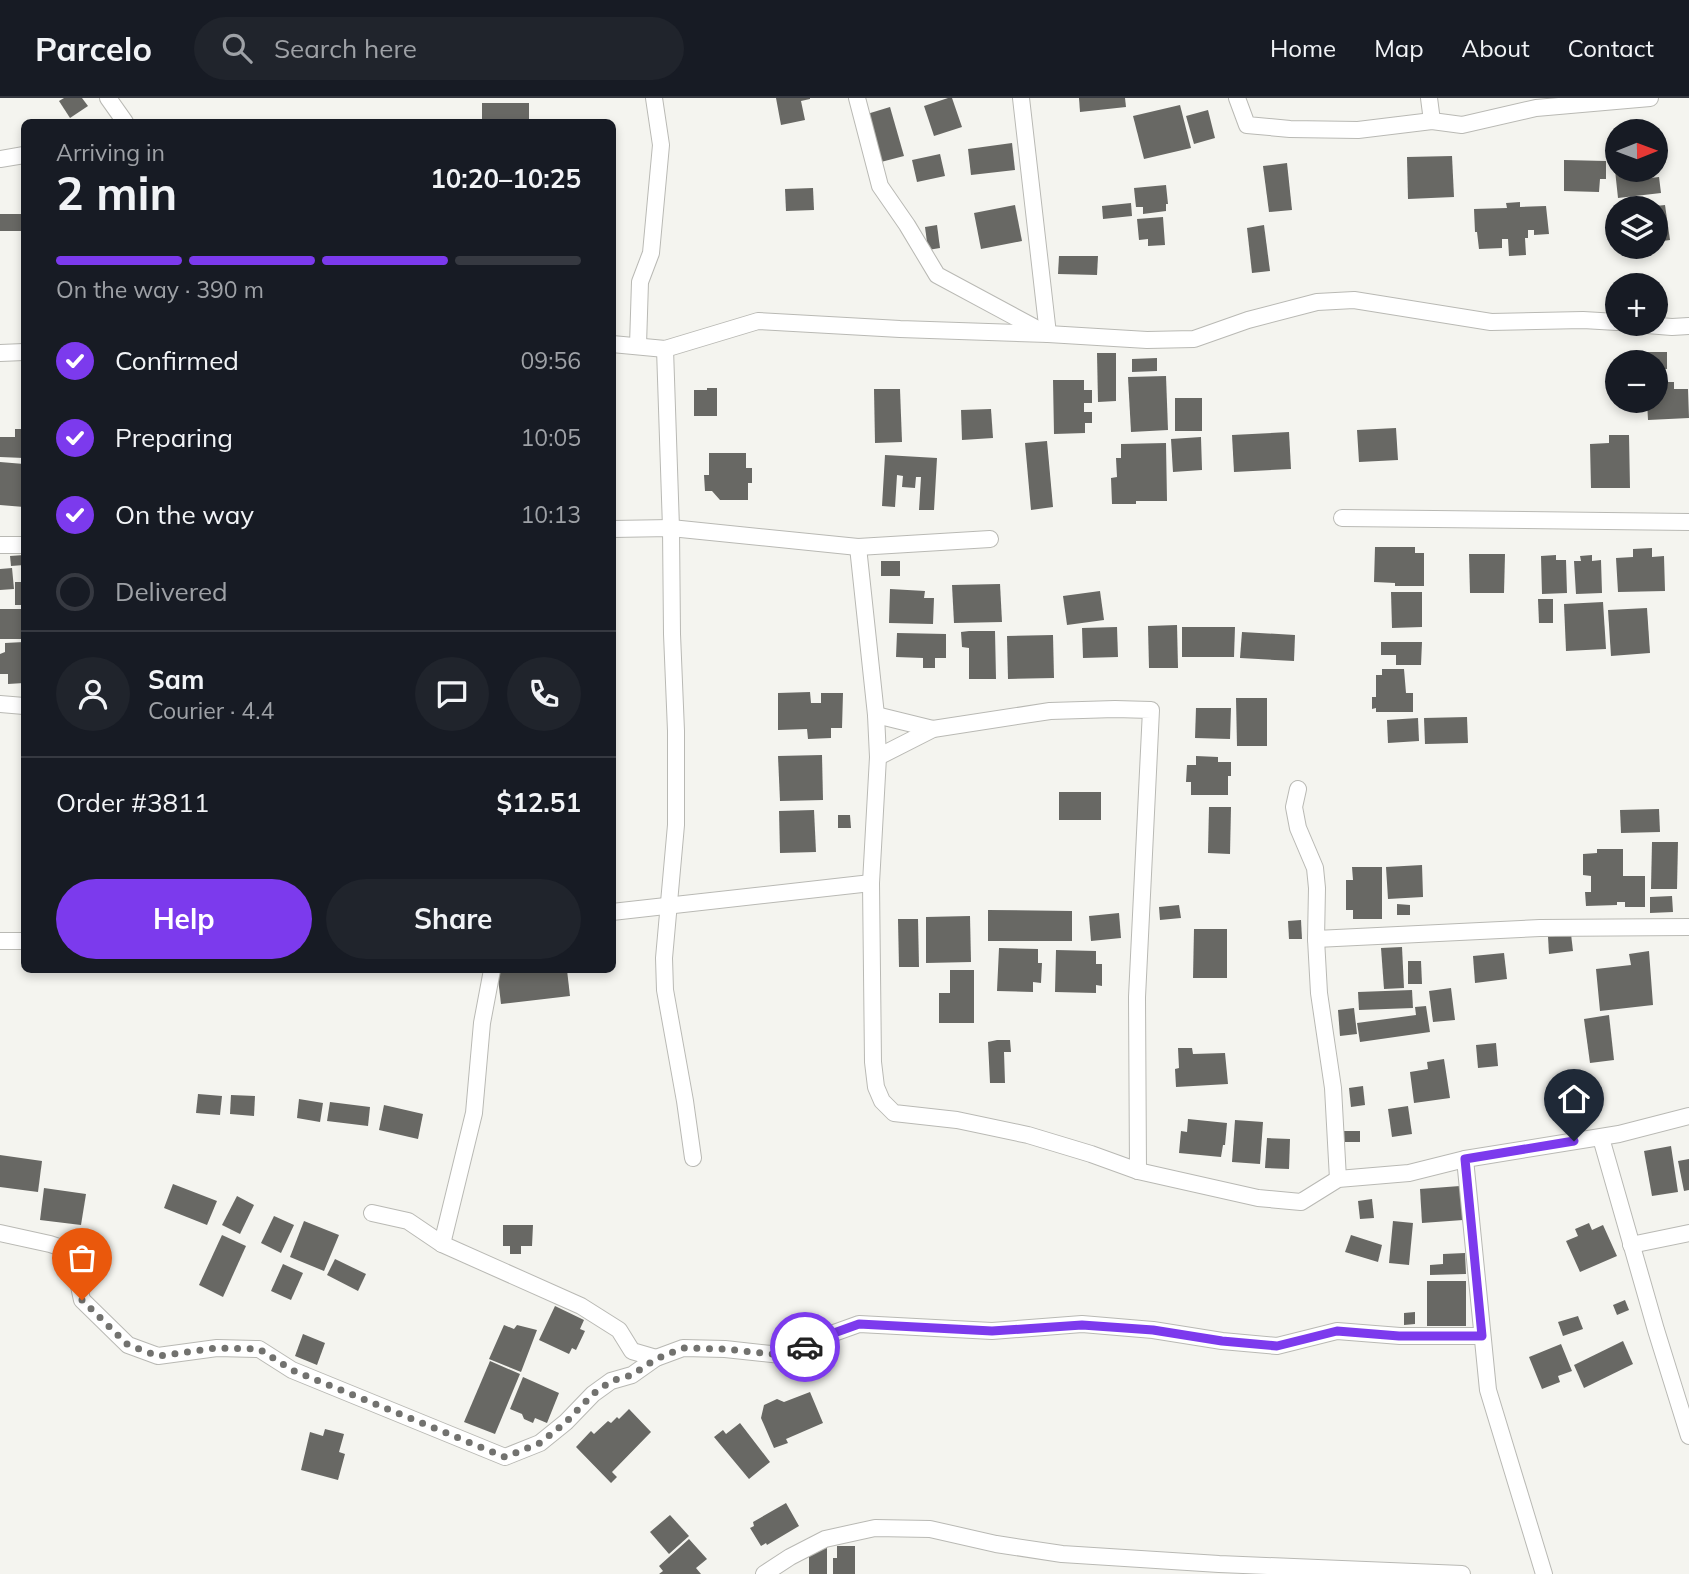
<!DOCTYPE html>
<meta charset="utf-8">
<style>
body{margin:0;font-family:Mulish,sans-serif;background:#20242c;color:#f1f3f6;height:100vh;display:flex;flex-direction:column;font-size:26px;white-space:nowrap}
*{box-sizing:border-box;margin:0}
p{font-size:23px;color:#9ea1a6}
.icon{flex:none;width:38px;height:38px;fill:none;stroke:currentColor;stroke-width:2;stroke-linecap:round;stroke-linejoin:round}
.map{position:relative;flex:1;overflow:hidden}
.panel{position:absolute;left:21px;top:21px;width:595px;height:854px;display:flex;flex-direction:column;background:#171b24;border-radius:10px;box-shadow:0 4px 10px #0003}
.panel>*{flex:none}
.needle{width:46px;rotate:89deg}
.fabs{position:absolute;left:1605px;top:21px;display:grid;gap:14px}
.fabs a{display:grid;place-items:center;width:63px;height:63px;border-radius:50%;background:#171b24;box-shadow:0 4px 10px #0003;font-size:35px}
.pin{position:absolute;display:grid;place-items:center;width:60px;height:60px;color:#fff;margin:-72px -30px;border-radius:50% 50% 50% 0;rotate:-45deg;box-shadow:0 0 7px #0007}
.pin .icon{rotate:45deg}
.courier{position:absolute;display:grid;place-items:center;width:70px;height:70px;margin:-35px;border:5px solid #7c3aed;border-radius:50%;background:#fff;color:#222;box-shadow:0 2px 9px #0007}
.headline em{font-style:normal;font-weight:700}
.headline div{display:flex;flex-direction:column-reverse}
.headline{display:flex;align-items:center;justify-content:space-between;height:119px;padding:0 35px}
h1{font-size:46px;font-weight:700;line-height:52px}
.bar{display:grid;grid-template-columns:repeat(4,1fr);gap:10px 7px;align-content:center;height:84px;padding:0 35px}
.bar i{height:9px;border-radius:5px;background:#363941}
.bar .selected{background:#7c3aed}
.bar p{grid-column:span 4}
.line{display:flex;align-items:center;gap:18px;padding:0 35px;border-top:2px solid #363941}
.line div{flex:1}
.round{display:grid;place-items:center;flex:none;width:74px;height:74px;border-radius:37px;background:#20242c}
ol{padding:0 35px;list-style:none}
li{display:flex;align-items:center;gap:21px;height:77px}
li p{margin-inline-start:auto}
li .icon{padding:7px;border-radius:50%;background:#7c3aed;color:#fff;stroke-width:4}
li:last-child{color:#9ea1a6}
li i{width:38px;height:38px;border:4px solid #363941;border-radius:50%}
.action{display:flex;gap:14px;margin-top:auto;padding:14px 35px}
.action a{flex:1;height:80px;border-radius:42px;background:#7c3aed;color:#fff;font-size:28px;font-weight:700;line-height:80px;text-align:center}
.action a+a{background:#20242c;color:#f1f3f6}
header{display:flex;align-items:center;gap:42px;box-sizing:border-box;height:98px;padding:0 35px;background:#171b24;border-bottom:2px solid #363941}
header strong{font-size:33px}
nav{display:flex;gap:38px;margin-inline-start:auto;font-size:24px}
.search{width:490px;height:63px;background:#20242c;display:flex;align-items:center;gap:18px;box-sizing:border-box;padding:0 24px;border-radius:38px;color:#9ea1a6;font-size:26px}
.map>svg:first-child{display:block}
</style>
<header>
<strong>Parcelo</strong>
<div class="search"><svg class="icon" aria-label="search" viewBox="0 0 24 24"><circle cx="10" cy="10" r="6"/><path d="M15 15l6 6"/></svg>Search here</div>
<nav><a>Home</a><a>Map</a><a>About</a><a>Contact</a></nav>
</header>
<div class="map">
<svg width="1689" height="1476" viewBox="0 0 1689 1476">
<rect width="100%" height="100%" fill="#f4f4ef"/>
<g fill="#686864">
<polygon points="64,0 82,0 88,8 70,20 59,3"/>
<polygon points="776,0 810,0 810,1 801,3 805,22 781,27"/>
<polygon points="948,0 952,0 962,29 934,38 924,8"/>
<polygon points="1079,0 1125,0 1126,9 1080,14"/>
<rect x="482" y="5" width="47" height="19"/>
<polygon points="1180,7 1191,50 1144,61 1133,18"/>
<polygon points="890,9 904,58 881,64 867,16"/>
<polygon points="1208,12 1215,40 1194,46 1186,18"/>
<polygon points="1012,45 1015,72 971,77 968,51"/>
<polygon points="940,56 945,78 917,84 912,62"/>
<polygon points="1452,58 1454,99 1408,101 1407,59"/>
<polygon points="1564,62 1606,63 1606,81 1600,81 1599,94 1564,93"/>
<polygon points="1287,65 1292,112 1269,114 1263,68"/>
<polygon points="1615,72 1633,72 1634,82 1659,79 1661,95 1618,100"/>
<polygon points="1166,87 1168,106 1166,106 1166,113 1143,116 1143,109 1136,109 1134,90"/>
<polygon points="813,90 814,112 786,113 785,91"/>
<polygon points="1647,102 1648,110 1624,110 1623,106"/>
<polygon points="1520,104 1520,109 1546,108 1549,136 1534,137 1534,132 1528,132 1528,140 1525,140 1526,157 1509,158 1508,141 1502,141 1502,150 1479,151 1477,134 1475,134 1474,111 1507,110 1506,105"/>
<polygon points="1131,105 1132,118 1103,121 1102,108"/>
<polygon points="1015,107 1022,143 981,151 974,115"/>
<polygon points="1665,107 1670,142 1656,144 1656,108"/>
<rect x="0" y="116" width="21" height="17"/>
<polygon points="1163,119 1165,147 1148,148 1148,141 1139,142 1137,121"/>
<polygon points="937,127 940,150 928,152 925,129"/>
<polygon points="1264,127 1270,173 1252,175 1247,130"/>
<polygon points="1629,149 1654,149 1655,153 1631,157"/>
<polygon points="1059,158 1098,158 1097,177 1058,176"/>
<polygon points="1634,254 1667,254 1667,271 1656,271 1656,264 1634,264"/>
<polygon points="1097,255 1116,255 1116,303 1098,304"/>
<polygon points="1157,260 1157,273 1132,274 1132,261"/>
<polygon points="1166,278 1168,332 1131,334 1128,279"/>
<polygon points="1053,282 1084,282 1084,292 1092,292 1092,305 1084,305 1084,314 1092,314 1092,325 1085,325 1085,335 1054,336"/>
<polygon points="1660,284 1674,284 1674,291 1688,291 1689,320 1648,322 1647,303 1656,303 1656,292 1660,292"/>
<polygon points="707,290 717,290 717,318 694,318 694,292 707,292"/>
<polygon points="874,291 900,291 902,344 875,345"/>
<rect x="1175" y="300" width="27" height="33"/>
<polygon points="991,311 993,340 962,342 961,312"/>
<polygon points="1396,330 1398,362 1359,364 1357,332"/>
<polygon points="15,331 24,331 24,360 0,359 0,339 15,339"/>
<polygon points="1289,334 1291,371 1234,374 1232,337"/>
<polygon points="1609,337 1629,337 1630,390 1591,390 1590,346 1609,345"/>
<polygon points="1201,339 1202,372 1173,374 1171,341"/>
<polygon points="1047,343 1053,409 1031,412 1025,345"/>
<polygon points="1166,345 1167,403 1136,403 1136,406 1112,406 1111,380 1117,379 1116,360 1121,360 1121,346"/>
<polygon points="709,355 746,355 746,370 752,370 752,385 748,385 748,402 720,402 712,393 705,393 704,377 709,377"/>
<polygon points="885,357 937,360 934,412 919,412 921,379 916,379 915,390 902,389 903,378 897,377 895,409 882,408"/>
<polygon points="0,364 24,366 24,409 0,407"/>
<polygon points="1375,449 1415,449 1415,455 1424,455 1424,488 1395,488 1395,485 1374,484"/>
<polygon points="1652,450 1652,459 1664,458 1665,493 1618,494 1616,460 1633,459 1633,451"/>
<polygon points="1469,456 1505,456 1504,495 1470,495"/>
<polygon points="24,457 24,467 11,468 10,458"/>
<polygon points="1556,457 1556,462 1566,462 1567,495 1542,496 1541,458"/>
<polygon points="1592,457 1592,463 1601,462 1602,495 1576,496 1574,463 1581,463 1580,458"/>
<rect x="881" y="463" width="19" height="15"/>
<polygon points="12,470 14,491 0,492 0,471"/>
<rect x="15" y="484" width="9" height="23"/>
<polygon points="1000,486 1002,524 954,525 952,487"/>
<polygon points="890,491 925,493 924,500 934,500 933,526 889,525"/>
<polygon points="1100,493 1104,522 1067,527 1063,498"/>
<polygon points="1391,494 1422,494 1422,529 1392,530"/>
<polygon points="1538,501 1553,501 1553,525 1539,525"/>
<polygon points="1603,504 1606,551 1566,553 1564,506"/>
<polygon points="1647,510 1650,555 1611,558 1608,512"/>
<rect x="0" y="511" width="24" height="30"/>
<polygon points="1177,527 1178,570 1149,570 1148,528"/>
<polygon points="1117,529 1118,559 1083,560 1082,530"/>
<polygon points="1182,529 1235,529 1234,559 1182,559"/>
<polygon points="969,533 995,533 996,581 969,581 969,550 962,549 961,534"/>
<polygon points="1242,534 1295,537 1294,563 1240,560"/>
<polygon points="897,535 946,536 946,560 935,560 935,570 923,570 923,560 896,559"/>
<polygon points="1053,537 1054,580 1008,581 1007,538"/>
<polygon points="24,544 24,585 8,586 8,576 0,576 0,556 5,554 5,545"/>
<polygon points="1381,544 1422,544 1421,567 1396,567 1396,557 1381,557"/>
<polygon points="1382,571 1404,571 1406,595 1413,595 1413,614 1376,614 1376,610 1372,611 1372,599 1376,599 1376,577 1382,577"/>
<polygon points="810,594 811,605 821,605 821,595 843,595 842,630 831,630 831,640 808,641 807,631 778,632 778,595"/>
<polygon points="1236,600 1267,600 1267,648 1237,648"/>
<polygon points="1196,610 1231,610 1230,641 1195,640"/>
<polygon points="1467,619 1468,645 1425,646 1424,620"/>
<polygon points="1418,620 1419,643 1388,645 1387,622"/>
<polygon points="822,657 823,702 780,703 778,658"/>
<polygon points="1196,658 1218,659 1218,664 1231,664 1231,678 1228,678 1228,697 1191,697 1191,684 1186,684 1187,667 1196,667"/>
<rect x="1059" y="694" width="42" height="28"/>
<polygon points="1209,709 1231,709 1230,756 1208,755"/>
<polygon points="1659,711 1660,734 1621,735 1620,712"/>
<polygon points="814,712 816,754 780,755 779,713"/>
<polygon points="838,717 850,717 851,730 838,730"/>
<polygon points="1652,744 1678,744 1677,791 1651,791"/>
<polygon points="1597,751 1623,751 1623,778 1645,778 1645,809 1625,809 1625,804 1617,804 1617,807 1586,808 1585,794 1591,794 1591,778 1583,777 1583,756 1597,755"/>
<polygon points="1422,767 1423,799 1388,801 1386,769"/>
<polygon points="1352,769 1382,769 1382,821 1353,821 1353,812 1346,812 1346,782 1353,782"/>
<polygon points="1672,798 1673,814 1650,815 1650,799"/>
<polygon points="1397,806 1410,807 1410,817 1397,817"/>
<polygon points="1179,807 1181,820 1160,822 1159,809"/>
<polygon points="988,812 1072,813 1072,843 988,843"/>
<polygon points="1119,815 1121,840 1091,843 1089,818"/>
<polygon points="970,818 971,864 926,865 926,819"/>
<polygon points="898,821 918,821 919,869 899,869"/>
<polygon points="1301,822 1302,841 1289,841 1288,823"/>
<polygon points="1194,831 1227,831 1227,880 1193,880"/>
<polygon points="1571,836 1573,853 1549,856 1548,839"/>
<polygon points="1402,849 1404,890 1384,891 1381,850"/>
<polygon points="999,850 1038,851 1038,865 1042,865 1041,885 1033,884 1033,894 997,893"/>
<polygon points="1056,852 1096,853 1096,866 1102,866 1102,888 1096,887 1096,895 1055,894"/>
<polygon points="1649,853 1653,907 1600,913 1596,871 1631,867 1629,856"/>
<polygon points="1504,855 1507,881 1475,885 1473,858"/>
<polygon points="1408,863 1421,863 1422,886 1408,886"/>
<polygon points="497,872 567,872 570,898 501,906"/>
<polygon points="950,872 974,872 974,925 939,925 939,895 950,895"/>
<polygon points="1451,890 1455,922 1433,924 1429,893"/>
<polygon points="1412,892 1413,910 1359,912 1358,894"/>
<polygon points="1426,908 1430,934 1360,944 1357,925 1416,917 1415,909"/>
<polygon points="1354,910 1357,936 1340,938 1338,912"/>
<polygon points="1609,917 1614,962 1590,965 1584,921"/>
<polygon points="997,942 1010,942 1011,954 1004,954 1005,985 990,985 988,944"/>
<polygon points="1496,945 1498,968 1478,970 1476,947"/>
<polygon points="1178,950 1192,950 1193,956 1225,955 1228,986 1176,989 1175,971 1179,970"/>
<polygon points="1444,961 1450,1000 1414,1005 1410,974 1428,971 1427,964"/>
<polygon points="1363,988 1365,1007 1351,1009 1349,990"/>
<polygon points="198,996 222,998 220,1017 196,1015"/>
<polygon points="231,997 255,998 254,1018 230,1016"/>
<polygon points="299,1001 323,1005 320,1024 297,1020"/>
<polygon points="330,1004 370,1009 368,1028 327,1023"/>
<polygon points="384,1007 423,1016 418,1041 379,1032"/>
<polygon points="1408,1008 1412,1036 1392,1039 1388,1011"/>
<polygon points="1188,1021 1227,1025 1225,1047 1223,1047 1221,1059 1179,1055 1181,1033 1187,1034"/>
<polygon points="1235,1022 1263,1024 1260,1066 1232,1064"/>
<rect x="1343" y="1033" width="17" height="11"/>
<polygon points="1267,1040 1290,1041 1289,1071 1265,1070"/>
<polygon points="1671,1048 1678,1094 1652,1098 1644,1053"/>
<polygon points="0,1057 42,1063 38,1094 0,1089"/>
<polygon points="1689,1061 1689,1092 1684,1093 1678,1063"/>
<polygon points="173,1086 217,1103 207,1127 164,1110"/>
<polygon points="1460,1088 1463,1122 1422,1125 1420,1091"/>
<polygon points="44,1090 86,1096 81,1127 40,1122"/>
<polygon points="237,1098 254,1107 240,1136 222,1127"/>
<polygon points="1372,1101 1374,1120 1360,1121 1358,1103"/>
<polygon points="274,1118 294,1127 281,1155 261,1145"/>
<polygon points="304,1123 339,1137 324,1173 290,1159"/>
<polygon points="1393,1123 1413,1125 1409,1167 1389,1165"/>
<polygon points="1589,1125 1592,1132 1603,1127 1617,1158 1580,1174 1566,1143 1578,1138 1575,1131"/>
<polygon points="503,1127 533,1127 532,1148 521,1148 521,1156 510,1156 510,1148 503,1148"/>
<polygon points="222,1137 246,1148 223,1199 199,1187"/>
<polygon points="1351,1137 1382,1147 1378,1164 1345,1154"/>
<polygon points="1465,1155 1466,1176 1430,1177 1430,1167 1443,1166 1443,1156"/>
<polygon points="335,1161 366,1176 358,1193 327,1177"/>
<polygon points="283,1166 303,1175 291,1202 271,1193"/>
<rect x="1427" y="1183" width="39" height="45"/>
<polygon points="1625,1202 1629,1212 1617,1217 1613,1207"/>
<polygon points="555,1208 584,1222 580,1231 585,1233 576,1252 572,1250 569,1256 539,1242"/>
<polygon points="1415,1214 1415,1226 1404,1227 1404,1215"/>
<polygon points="1578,1218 1583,1231 1563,1238 1558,1224"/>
<polygon points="504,1227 514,1231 517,1227 537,1232 521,1274 489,1261"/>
<polygon points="303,1236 325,1245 317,1267 295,1258"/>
<polygon points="1623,1243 1633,1266 1584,1290 1574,1267"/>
<polygon points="1561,1246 1572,1273 1558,1278 1560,1284 1542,1291 1529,1259"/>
<polygon points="490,1263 520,1276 495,1336 464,1324"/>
<polygon points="523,1279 559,1295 547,1325 535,1320 533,1325 524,1321 522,1316 510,1311"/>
<polygon points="810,1294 823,1325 786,1341 788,1345 774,1350 761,1320 764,1307 777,1301 784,1304"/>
<polygon points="629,1311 651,1334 612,1374 617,1379 611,1385 576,1349 591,1333 594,1336 608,1323 611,1325 617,1319 619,1321"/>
<polygon points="740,1325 770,1364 749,1381 714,1339 723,1332 726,1336"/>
<polygon points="325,1331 344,1336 339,1354 345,1356 338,1382 301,1372 310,1334 323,1338"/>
<polygon points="786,1405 799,1428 767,1447 766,1445 761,1448 750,1430 754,1428 753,1424"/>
<polygon points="670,1417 689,1438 669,1456 650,1434"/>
<polygon points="689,1441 707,1461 696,1470 701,1476 659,1476 663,1473 659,1468"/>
<polygon points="837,1448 855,1448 855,1476 833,1476 833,1460 837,1460"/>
<rect x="809" y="1449" width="18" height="27"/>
</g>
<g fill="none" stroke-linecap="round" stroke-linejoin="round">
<g stroke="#b9b9b4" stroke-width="18">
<g id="street">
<polyline points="108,0 125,24"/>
<polyline points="857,0 880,88 907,127 937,177 1043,234"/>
<polyline points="1021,0 1048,236"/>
<polyline points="1237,0 1247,27 1290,31 1358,32 1432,23 1462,27 1536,10 1650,0"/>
<polyline points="1429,0 1432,23"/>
<polyline points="0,61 24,57"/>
<polyline points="1634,226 1672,229 1689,228"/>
<polyline points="612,246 665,251 758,223 900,231 1048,236 1147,242 1194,241 1248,222 1317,204 1354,202 1491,224 1583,222 1617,224"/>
<polyline points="638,247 640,184 651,155 661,47 654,0"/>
<polyline points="665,251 671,430 672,536 676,633 676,727 664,860 665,892 685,1003 693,1060"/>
<polyline points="0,255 24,254"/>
<polyline points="1342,420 1689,424"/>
<polyline points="612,431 671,430 858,449 990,441"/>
<polyline points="0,447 24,447"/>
<polyline points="858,449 876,617 878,659 871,785 873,964 876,989 882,1003 894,1015 957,1022 1028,1037 1091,1056 1138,1073 1258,1100 1301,1104 1338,1081 1409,1075 1465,1061 1619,1036 1689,1018"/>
<polyline points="0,606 24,608"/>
<polyline points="876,617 933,631"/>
<polyline points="878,659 933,631 1050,613 1115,611 1151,612 1137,899 1138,1073"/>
<polyline points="1298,691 1294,709 1298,730 1315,770 1317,790 1316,841 1319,895 1333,990 1338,1081"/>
<polyline points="612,814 871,785"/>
<polyline points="1316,841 1540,830 1689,829"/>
<polyline points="0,843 24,843"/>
<polyline points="1601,1040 1656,1232 1689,1338"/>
<polyline points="1465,1061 1488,1292 1544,1476"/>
<polyline points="372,1115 408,1123 442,1146 581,1208 619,1232 632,1253 656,1260"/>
<polyline points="0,1135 50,1146 68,1152 73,1160 82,1202 128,1247 158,1258 217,1250 259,1251 292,1272 505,1359 540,1345 566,1324 593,1296 611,1283 632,1277 656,1260 683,1250 725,1251 790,1258 820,1240 859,1226 992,1233 1082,1226 1153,1232 1222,1243 1277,1248 1337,1233 1400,1238 1482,1238"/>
<polyline points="442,1146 474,1015 482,925 492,872"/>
<polyline points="1631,1147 1689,1135"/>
<polyline points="764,1476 790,1459 825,1441 875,1430 930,1431 996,1446 1062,1456 1219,1466 1462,1476"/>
</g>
</g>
<use href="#street" stroke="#fff" stroke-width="16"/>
</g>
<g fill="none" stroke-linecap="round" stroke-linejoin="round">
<polyline stroke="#72726f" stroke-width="7" stroke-dasharray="0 12.6" points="82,1202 128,1247 158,1258 217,1250 259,1251 292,1272 505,1359 540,1345 566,1324 593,1296 611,1283 632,1277 656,1261 683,1250 725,1251 790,1258 805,1249"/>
<polyline stroke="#7c3aed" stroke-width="9" points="805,1249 820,1240 859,1226 992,1233 1082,1227 1153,1232 1222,1243 1277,1248 1337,1233 1399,1238 1482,1238 1465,1061 1574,1043"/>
</g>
</svg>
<div class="fabs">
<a><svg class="needle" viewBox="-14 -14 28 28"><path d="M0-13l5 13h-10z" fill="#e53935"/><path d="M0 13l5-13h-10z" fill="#9ea1a6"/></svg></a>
<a><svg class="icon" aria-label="layers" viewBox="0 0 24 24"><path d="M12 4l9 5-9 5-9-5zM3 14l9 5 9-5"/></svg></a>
<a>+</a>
<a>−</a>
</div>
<div class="pin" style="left:82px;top:1202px;background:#ea580c"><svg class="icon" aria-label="bag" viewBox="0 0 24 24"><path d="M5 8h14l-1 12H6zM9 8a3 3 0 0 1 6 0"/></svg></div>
<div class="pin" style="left:1574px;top:1043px;background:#1f2937"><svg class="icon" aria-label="home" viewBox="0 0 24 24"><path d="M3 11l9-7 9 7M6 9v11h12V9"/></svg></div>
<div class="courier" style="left:805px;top:1249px"><svg class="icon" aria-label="car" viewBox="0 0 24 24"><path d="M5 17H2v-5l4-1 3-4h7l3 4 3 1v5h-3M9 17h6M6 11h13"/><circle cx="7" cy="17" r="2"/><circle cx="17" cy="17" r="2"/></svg></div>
<section class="panel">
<div class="headline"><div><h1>2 min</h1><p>Arriving in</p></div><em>10:20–10:25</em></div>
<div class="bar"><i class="selected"></i><i class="selected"></i><i class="selected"></i><i></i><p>On the way · 390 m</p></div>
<ol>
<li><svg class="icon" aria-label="check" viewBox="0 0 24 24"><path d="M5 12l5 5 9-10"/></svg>Confirmed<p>09:56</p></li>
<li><svg class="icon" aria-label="check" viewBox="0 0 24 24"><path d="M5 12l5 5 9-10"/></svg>Preparing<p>10:05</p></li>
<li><svg class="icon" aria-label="check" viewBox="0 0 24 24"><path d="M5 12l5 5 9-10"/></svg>On the way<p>10:13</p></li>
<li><i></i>Delivered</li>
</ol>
<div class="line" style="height:126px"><a class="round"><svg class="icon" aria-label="person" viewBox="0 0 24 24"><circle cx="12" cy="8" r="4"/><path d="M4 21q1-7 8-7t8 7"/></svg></a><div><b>Sam</b><p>Courier · 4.4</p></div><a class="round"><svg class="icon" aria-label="chat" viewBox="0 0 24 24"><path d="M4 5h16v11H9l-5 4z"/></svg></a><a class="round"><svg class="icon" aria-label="phone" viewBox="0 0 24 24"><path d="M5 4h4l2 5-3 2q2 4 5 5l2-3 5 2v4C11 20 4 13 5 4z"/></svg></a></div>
<div class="line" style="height:91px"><div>Order #3811</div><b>$12.51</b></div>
<div class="action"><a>Help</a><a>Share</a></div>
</section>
</div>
